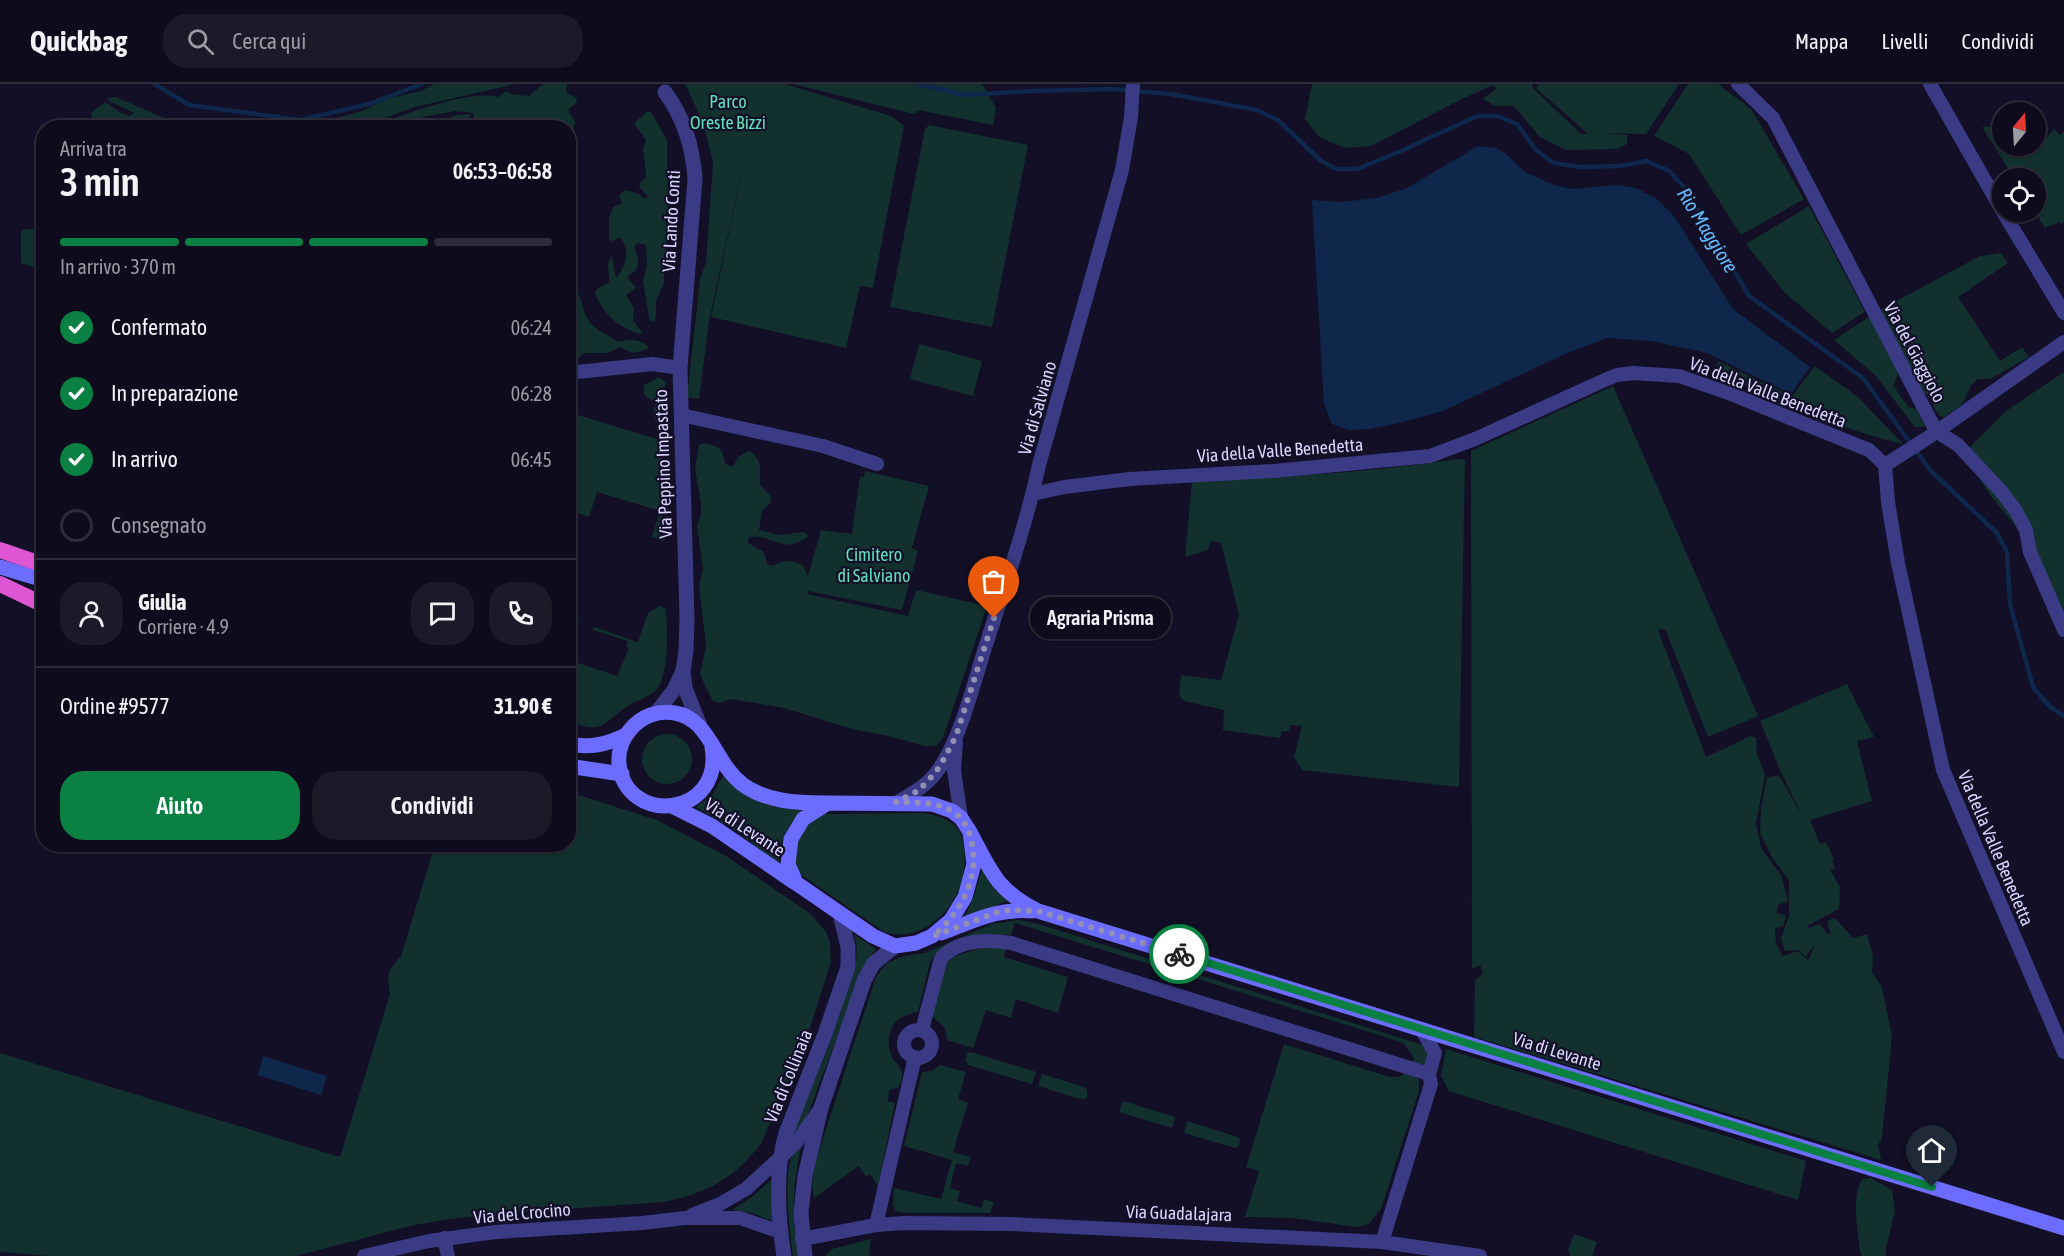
<!DOCTYPE html>
<html lang="it">
<meta charset="utf-8">
<style>
body{margin:0;font-family:"Asap Condensed",sans-serif;background:#1c1929;color:#f1f3f6;height:100vh;display:flex;flex-direction:column;font-size:22px;white-space:nowrap}
*{box-sizing:border-box;margin:0}
p{font-size:20px;color:#9b9ba3}
.icon{flex:none;width:33px;height:33px;fill:none;stroke:currentColor;stroke-width:2;stroke-linecap:round;stroke-linejoin:round}
.map{position:relative;flex:1;overflow:hidden}
.panel{position:absolute;left:36px;top:36px;width:540px;height:732px;display:flex;flex-direction:column;background:#0e0b1c;border-radius:24px;box-shadow:0 2px 4px #0004,0 0 0 2px #2e2b3b}
.panel>*{flex:none}
.needle{width:39px;rotate:18deg}
.tools{position:absolute;left:1992px;top:18px;display:grid;gap:12px}
.tools a{display:grid;place-items:center;width:54px;height:54px;border-radius:50%;background:#0e0b1c;box-shadow:0 2px 4px #0004,0 0 0 2px #2e2b3b;font-size:30px}
.pin{position:absolute;display:grid;place-items:center;width:51px;height:51px;color:#fff;margin:-62px -26px;border-radius:50% 50% 50% 0;rotate:-45deg;box-shadow:0 0 6px #0007}
.pin .icon{rotate:45deg}
.courier{position:absolute;display:grid;place-items:center;width:60px;height:60px;margin:-30px;border:4px solid #0b8043;border-radius:50%;background:#fff;color:#222;box-shadow:0 2px 8px #0007}
.bubble{position:absolute;height:42px;border-radius:21px;background:#0e0b1c;box-shadow:0 2px 4px #0004,0 0 0 2px #2e2b3b;font-size:20px;font-weight:600;line-height:42px;text-align:center}
.overview em{font-style:normal;font-weight:600}
.overview div{display:flex;flex-direction:column-reverse}
.overview{display:flex;align-items:center;justify-content:space-between;height:102px;padding:0 24px}
h1{font-size:39px;font-weight:600;line-height:45px}
.bar{display:grid;grid-template-columns:repeat(4,1fr);gap:9px 6px;align-content:center;height:72px;padding:0 24px}
.bar i{height:8px;border-radius:4px;background:#2e2b3b}
.bar .on{background:#0b8043}
.bar p{grid-column:span 4}
.line{display:flex;align-items:center;gap:15px;padding:0 24px;border-top:2px solid #2e2b3b}
.line div{flex:1}
.round{display:grid;place-items:center;flex:none;width:63px;height:63px;border-radius:24px;background:#1c1929}
ol{padding:0 24px;list-style:none}
li{display:flex;align-items:center;gap:18px;height:66px}
li p{margin-inline-start:auto}
li .icon{padding:6px;border-radius:50%;background:#0b8043;color:#fff;stroke-width:4}
li:last-child{color:#9b9ba3}
li i{width:33px;height:33px;border:3px solid #2e2b3b;border-radius:50%}
.button{display:flex;gap:12px;margin-top:auto;padding:12px 24px}
.button a{flex:1;height:69px;border-radius:24px;background:#0b8043;color:#fff;font-size:24px;font-weight:600;line-height:69px;text-align:center}
.button a+a{background:#1c1929;color:#f1f3f6}
header{display:flex;align-items:center;gap:36px;box-sizing:border-box;height:84px;padding:0 30px;background:#0e0b1c;border-bottom:2px solid #2e2b3b}
header strong{font-size:28px}
nav{display:flex;gap:33px;margin-inline-start:auto;font-size:21px}
.search{width:420px;height:54px;background:#1c1929;display:flex;align-items:center;gap:15px;box-sizing:border-box;padding:0 21px;border-radius:24px;color:#9b9ba3;font-size:22px}
.map>svg:first-child{display:block}
</style>
<header>
<strong>Quickbag</strong>
<div class="search"><svg class="icon" aria-label="search" viewBox="0 0 24 24"><circle cx="10" cy="10" r="6"/><path d="M15 15l6 6"/></svg>Cerca qui</div>
<nav><a>Mappa</a><a>Livelli</a><a>Condividi</a></nav>
</header>
<div class="map">
<svg width="2064" height="1172" viewBox="0 0 2064 1172">
<rect width="100%" height="100%" fill="#120f26"/>
<g fill="#12302e">
<polygon points="434,0 515,0 415,23 369,40 360,39 342,43 317,43 322,38 362,27 386,15 421,7"/>
<path d="M 543,0 L 567,0 L 566,8 L 576,14 L 577,18 L 568,26 L 575,38 L 574,43 L 569,47 L 568,44 L 470,43 L 474,32 L 473,29 L 455,27 L 423,33 L 410,43 L 370,43 C 401,32 468,5 498,13 L 506,7 L 511,10 L 529,12 Z"/>
<polygon points="685,0 785,0 891,32 904,42 873,204 860,202 846,264 711,233 748,59 709,237 699,315 687,313 700,195 706,178 713,79 703,38"/>
<polygon points="792,0 982,0 996,24 993,41 918,26 914,30"/>
<polygon points="1312,0 1533,0 1532,3 1581,50 1588,50 1536,4 1538,0 1679,0 1646,50 1604,49 1627,51 1627,60 1617,65 1566,66 1540,53 1514,22 1495,22 1483,15 1496,5 1493,1 1462,15 1371,62 1345,64 1319,53 1305,35"/>
<polygon points="1688,0 1718,0 1751,25 1804,115 1741,151 1689,70 1654,52"/>
<polygon points="116,13 164,34 169,40 163,41 165,44 94,43 91,29 105,18 123,30 130,32 134,29 109,17 108,14"/>
<path d="M 647,28 L 651,28 L 667,56 L 668,122 L 665,135 L 669,158 L 664,170 L 664,199 L 656,217 L 656,233 L 654,238 L 649,235 L 643,197 L 647,182 L 646,161 L 637,159 L 634,163 C 639,173 642,185 629,191 L 628,194 L 636,204 L 626,211 L 634,224 L 633,237 L 643,249 L 640,250 C 618,243 604,231 595,209 L 598,204 L 609,198 C 610,189 605,179 612,172 L 615,190 L 617,193 C 626,181 631,167 620,154 L 612,157 L 609,156 L 609,134 L 613,123 L 622,119 L 619,111 L 626,106 L 639,110 L 643,114 L 649,113 L 639,103 L 641,97 L 646,94 L 646,91 L 643,65 L 646,56 L 634,39 Z"/>
<polygon points="471,30 466,43 413,43 416,40 434,36 436,43 452,39 452,32"/>
<polygon points="929,41 1028,61 992,243 890,223 925,45"/>
<polygon points="1982,43 2002,43 2002,62 2036,62 2036,60 2039,63 2054,45 2060,51 2064,48 2064,138 2061,140 2059,138 2045,144 2035,128 2036,94 2014,94"/>
<polygon points="1809,122 1865,228 1832,249 1785,209 1746,160"/>
<polygon points="43,140 43,186 21,179 21,146 42,144"/>
<polygon points="2001,169 2008,179 1958,213 2000,277 2022,263 2029,273 1990,295 1978,295 1971,301 1965,315 1961,321 1944,333 1940,332 1934,324 1931,315 1920,304 1878,227 1980,172"/>
<path d="M 569,201 C 582,206 581,223 587,234 C 594,247 607,249 618,258 C 629,255 638,255 648,262 L 648,265 L 633,269 L 620,263 L 607,269 L 583,269 L 575,278 L 569,275 Z"/>
<polygon points="1869,233 1899,289 1893,301 1908,323 1917,325 1925,343 1915,343 1875,291 1834,256"/>
<polygon points="919,260 982,277 973,312 910,295"/>
<path d="M 1718,277 L 1792,312 L 1815,282 L 1858,313 L 1903,360 C 1835,345 1777,315 1715,287 Z"/>
<polygon points="2064,288 2064,533 2024,453 1991,412 1963,370 2006,327"/>
<polygon points="659,293 666,299 661,314 665,318 667,334 665,338 660,339 656,337 653,329 656,319 644,311 644,301"/>
<polygon points="1613,302 1758,632 1708,653 1665,545 1658,546 1706,673 1751,652 1756,654 1757,670 1765,691 1756,739 1761,764 1781,791 1788,817 1778,821 1777,829 1786,832 1783,842 1775,844 1776,860 1783,872 1798,867 1808,876 1816,859 1806,873 1799,866 1785,867 1781,854 1789,832 1789,796 1773,775 1760,749 1761,724 1767,694 1779,691 1803,733 1780,686 1760,637 1847,600 1874,653 1857,657 1872,717 1810,736 1820,760 1826,758 1834,775 1832,776 1835,784 1830,786 1840,803 1839,825 1807,842 1809,844 1819,840 1828,850 1830,850 1827,837 1835,834 1853,854 1867,850 1873,872 1872,889 1882,903 1892,953 1882,1054 1878,1061 1881,1076 1474,953 1475,897 1483,889 1480,881 1472,885 1471,367"/>
<polygon points="568,328 660,356 663,457 652,453 660,427 597,408 589,433 569,426"/>
<path d="M 705,359 C 721,363 721,364 726,380 L 733,383 L 738,373 L 749,367 C 763,375 760,386 760,400 L 771,413 L 770,419 L 762,427 L 759,446 L 779,451 L 804,448 L 809,452 C 782,472 775,450 749,453 L 748,459 L 764,468 L 767,480 L 773,482 C 785,475 790,476 803,481 L 808,492 L 821,446 L 852,450 L 860,392 L 864,393 L 865,387 L 929,402 L 912,464 L 918,467 L 902,526 L 808,507 L 807,510 L 908,532 L 916,506 L 987,522 L 943,654 L 936,662 L 925,662 L 888,652 L 852,645 L 784,624 L 731,615 L 720,619 L 713,617 L 700,591 L 706,562 L 699,503 L 703,484 L 697,442 L 701,431 L 701,419 L 695,385 L 699,361 Z"/>
<path d="M 1457,375 L 1465,376 L 1459,703 L 1302,686 L 1294,673 L 1302,642 L 1290,641 L 1289,647 L 1282,647 L 1280,654 L 1223,646 L 1224,626 L 1184,617 L 1179,611 L 1181,591 L 1221,596 L 1239,531 L 1221,459 L 1210,457 L 1208,466 L 1185,473 L 1192,397 C 1280,393 1369,389 1457,375 Z"/>
<path d="M 660,522 L 666,525 C 667,545 670,593 655,607 C 647,614 635,617 626,623 C 599,643 604,649 569,638 L 569,576 L 617,592 L 629,564 L 626,563 L 628,557 L 593,546 L 594,543 L 638,558 L 648,529 Z"/>
<polygon points="570,532 579,535 569,566 568,537"/>
<circle cx="667" cy="675" r="25"/>
<path d="M 723,692 C 748,716 767,724 802,726 C 787,743 778,757 779,780 L 730,743 L 696,723 L 713,710 Z"/>
<path d="M 569,708 L 657,736 L 726,772 L 811,830 L 826,848 L 830,858 L 831,878 L 808,950 L 762,1058 C 735,1094 707,1110 663,1118 L 497,1130 L 443,1136 L 410,1142 L 296,1172 L 49,1172 L 0,1168 L 0,969 L 340,1073 L 390,910 C 387,889 387,888 401,872 L 435,761 L 568,760 Z"/>
<path d="M 923,729 C 935,731 948,734 957,744 C 962,750 963,758 964,766 C 971,810 931,862 884,848 L 800,790 C 791,775 796,750 810,737 C 813,735 819,733 823,730 Z"/>
<polygon points="983,787 994,804 1008,817 965,832 974,813 981,788"/>
<path d="M 1018,836 L 1035,839 L 1423,961 L 1430,967 L 1428,979 L 1423,981 L 1413,978 L 1414,974 L 1404,960 L 1392,955 L 1015,839 L 1011,851 L 982,850 L 943,863 L 934,871 L 930,879 L 918,928 C 914,929 908,930 904,932 C 889,938 885,959 892,973 C 894,978 899,980 901,985 C 904,991 901,997 899,1003 L 889,1006 L 888,1017 L 895,1019 L 878,1102 L 870,1090 L 866,1093 L 859,1082 L 814,1114 L 812,1102 L 816,1075 L 876,893 L 887,879 L 904,872 L 925,869 L 992,840 Z"/>
<polygon points="854,850 876,865 863,883 813,1017 801,1047 792,1055 795,1044 828,965 855,884 857,865"/>
<polygon points="984,863 1006,863 1004,873 1068,893 1058,929 1016,915 1011,934 986,926 973,964 947,956 945,944 931,931 941,887 949,874"/>
<polygon points="1284,960 1390,993 1398,993 1406,989 1419,995 1419,1007 1381,1125 1369,1140 1357,1143 1292,1134 1245,1133 1259,1087 1246,1083"/>
<polygon points="1446,965 1806,1077 1798,1116 1449,1007 1441,992"/>
<polygon points="971,968 1036,988 1032,1000 968,981 965,976 967,969"/>
<polygon points="940,981 966,988 958,1015 968,1019 953,1068 971,1073 968,1082 956,1079 950,1104 960,1107 957,1117 981,1124 984,1115 994,1118 990,1129 904,1129 896,1127 893,1122 894,1104 941,1115 952,1076 904,1062 922,988 932,987"/>
<polygon points="1042,990 1084,1003 1087,1006 1087,1014 1080,1015 1038,1002"/>
<polygon points="1123,1017 1175,1033 1172,1044 1119,1028"/>
<polygon points="1187,1037 1238,1053 1240,1055 1239,1062 1235,1064 1184,1049"/>
<path d="M 802,1059 C 792,1098 792,1133 798,1172 L 793,1172 C 790,1148 783,1097 791,1075 C 793,1069 799,1064 802,1059 Z"/>
<path d="M 1871,1094 L 1892,1106 L 1895,1127 L 1886,1164 L 1886,1172 L 1862,1172 L 1860,1167 C 1858,1145 1851,1115 1862,1095 Z"/>
<polygon points="772,1095 772,1137 752,1129 732,1126 753,1112"/>
<polygon points="1574,1150 1597,1158 1592,1172 1571,1172 1568,1166"/>
<polygon points="871,1155 869,1172 825,1172 832,1165"/>
</g>
<g fill="#0e274b">
<polygon points="1478,62 1496,64 1505,69 1525,88 1554,101 1572,105 1617,101 1636,104 1657,115 1674,132 1733,225 1810,283 1791,310 1707,269 1651,257 1607,254 1565,270 1443,327 1400,339 1369,345 1349,346 1332,340 1324,320 1312,116 1341,118 1376,114 1405,105"/>
<polygon points="263,972 327,992 321,1011 258,991"/>
</g>
<g fill="none" stroke-linecap="round" stroke-linejoin="round">
<g stroke="#0e274b" stroke-width="4.5">
<polyline points="155,0 189,21 300,36 369,20 422,0"/>
<polyline points="917,0 965,11 1032,7 1114,5 1171,10 1257,26 1278,36 1321,77 1337,85 1357,85 1401,67 1477,32 1497,32 1517,40 1536,66 1554,79 1579,83 1620,82 1647,77 1669,87 1686,105 1749,212 1863,294 1930,386 1997,449 2007,468 2010,520 2033,603 2050,623 2064,632"/>
</g>
<g stroke="#3b3a85" stroke-width="14">
<polyline points="1738,0 1773,34 1936,347 1958,361 2001,407 2016,427 2026,446 2030,468 2064,546"/>
<polyline points="1930,0 2003,128 2064,229"/>
<polyline points="568,289 652,280 680,284"/>
<polyline points="681,331 823,362 877,380"/>
<polyline points="1885,381 1929,353 2064,258"/>
<polyline points="1033,410 1064,403 1130,395 1274,387 1430,372 1475,355 1607,295 1617,291 1633,289 1679,292 1731,310 1869,366 1885,381 1888,418 1898,479 1943,686 2064,968"/>
<polyline points="956,658 954,686 961,734"/>
<path d="M 896,719 C 911,710 925,703 936,689 C 961,656 973,600 986,561 C 1005,501 1026,442 1039,381 L 1122,86 L 1131,33 L 1133,0"/>
<path d="M 922,946 L 941,874 C 959,855 987,855 1011,859 L 1429,990"/>
<circle cx="918" cy="960" r="14"/>
<polyline points="692,1131 720,1120 746,1105 796,1059 818,1028"/>
<polyline points="876,1141 915,973"/>
<polyline points="444,1154 448,1172"/>
<polyline points="802,1155 876,1141 904,1139 1013,1140 1382,1158 1480,1172"/>
<polyline points="1382,1158 1431,1000 1429,990 1435,969 1421,945"/>
<polyline points="364,1172 429,1157 496,1148 642,1139 685,1134 740,1134 780,1148"/>
</g>
<g stroke="#3b3a85" stroke-width="15">
<path d="M 665,8 C 684,34 693,63 695,95 L 680,284 L 687,534 L 686,567 L 683,587 L 685,604 L 700,642"/>
<polyline points="656,629 674,606 683,587"/>
<path d="M 784,1172 C 778,1134 775,1086 786,1049 L 825,950 L 848,883 L 848,863 L 840,830"/>
<polyline points="805,1172 801,1129 805,1092 821,1024 864,897 873,880 895,862"/>
</g>
<g stroke="#6c6cff" stroke-width="15">
<polyline points="0,483 44,496"/>
<path d="M 568,660 C 590,664 606,661 626,651"/>
<path d="M 712,663 C 724,733 626,743 619,680 C 618,668 622,655 630,646 C 641,632 658,626 675,629 C 710,635 714,678 742,700 C 766,718 797,719 826,719"/>
<polyline points="568,682 622,690"/>
<polygon points="828,719 932,720 952,727 961,734 970,748 974,780 965,813 951,836 932,852 916,859 895,862 873,852 796,799 788,780 791,755 803,735"/>
<polyline points="672,722 712,742 794,798"/>
<path d="M 970,748 C 991,787 996,806 1038,827 L 2064,1144"/>
<path d="M 941,849 C 975,837 995,824 1033,827"/>
</g>
<g stroke="#de56d4" stroke-width="16">
<polyline points="0,466 44,481"/>
<polyline points="0,500 44,521"/>
</g>
</g>
<g fill="none" stroke-linecap="round" stroke-linejoin="round">
<path stroke="#9390b3" stroke-width="6" stroke-dasharray="0 10.8" d="M 994,534 L 956,652 L 944,675 L 936,688 L 918,707 L 896,718 C 914,719 934,717 950,726 C 964,733 969,745 972,759 C 979,797 960,829 933,852 L 998,828 L 1011,826 L 1038,827 L 1179,870"/>
<polyline stroke="#0b8043" stroke-width="8" points="1179,870 1932,1103"/>
</g>
<g text-anchor="middle" dominant-baseline="central" stroke-width="4.5" stroke-linejoin="round" paint-order="stroke">
<g font-size="18" fill="#60e0bc" stroke="#120f26">
<text x="728" y="17">Parco<tspan x="728" dy="21">Oreste Bizzi</tspan></text>
<text x="874" y="470">Cimitero<tspan x="874" dy="21">di Salviano</tspan></text>
</g>
<g font-size="18" fill="#d8d5ff" stroke="#120f26">
<text transform="translate(671 137) rotate(-87)">Via Lando Conti</text>
<text transform="translate(1915 268) rotate(62)">Via del Giaggiolo</text>
<text transform="translate(1768 308) rotate(21)">Via della Valle Benedetta</text>
<text transform="translate(1037 324) rotate(-74)">Via di Salviano</text>
<text transform="translate(1280 366) rotate(-4)">Via della Valle Benedetta</text>
<text transform="translate(663 380) rotate(-92)">Via Peppino Impastato</text>
<text transform="translate(745 743) rotate(33)">Via di Levante</text>
<text transform="translate(1996 764) rotate(67)">Via della Valle Benedetta</text>
<text transform="translate(1557 967) rotate(17)">Via di Levante</text>
<text transform="translate(788 992) rotate(-68)">Via di Collinaia</text>
<text transform="translate(522 1129) rotate(-5)">Via del Crocino</text>
<text transform="translate(1179 1129) rotate(2)">Via Guadalajara</text>
</g>
<g font-size="20" font-style="italic" fill="#63bbff" stroke="#120f26">
<text transform="translate(1708 146) rotate(58)">Rio Maggiore</text>
</g>
</g>
</svg>
<div class="tools">
<a><svg class="needle" viewBox="-14 -14 28 28"><path d="M0-13l5 13h-10z" fill="#e53935"/><path d="M0 13l5-13h-10z" fill="#9b9ba3"/></svg></a>
<a><svg class="icon" aria-label="locate" viewBox="0 0 24 24"><circle cx="12" cy="12" r="6"/><path d="M12 2v4M12 18v4M2 12h4M18 12h4"/></svg></a>
</div>
<div class="pin" style="left:994px;top:534px;background:#ea580c"><svg class="icon" aria-label="bag" viewBox="0 0 24 24"><path d="M5 8h14l-1 12H6zM9 8a3 3 0 0 1 6 0"/></svg></div>
<div class="pin" style="left:1932px;top:1103px;background:#1f2937"><svg class="icon" aria-label="home" viewBox="0 0 24 24"><path d="M3 11l9-7 9 7M6 9v11h12V9"/></svg></div>
<div class="courier" style="left:1179px;top:870px"><svg class="icon" aria-label="bike" viewBox="0 0 24 24"><circle cx="6" cy="16" r="4"/><circle cx="18" cy="16" r="4"/><path d="M6 16l4-8h5l3 8M10 8l3 8H6M13 5h3"/></svg></div>
<div class="bubble" style="left:1030px;top:513px;width:141px">Agraria Prisma</div>
<section class="panel">
<div class="overview"><div><h1>3 min</h1><p>Arriva tra</p></div><em>06:53–06:58</em></div>
<div class="bar"><i class="on"></i><i class="on"></i><i class="on"></i><i></i><p>In arrivo · 370 m</p></div>
<ol>
<li><svg class="icon" aria-label="check" viewBox="0 0 24 24"><path d="M5 12l5 5 9-10"/></svg>Confermato<p>06:24</p></li>
<li><svg class="icon" aria-label="check" viewBox="0 0 24 24"><path d="M5 12l5 5 9-10"/></svg>In preparazione<p>06:28</p></li>
<li><svg class="icon" aria-label="check" viewBox="0 0 24 24"><path d="M5 12l5 5 9-10"/></svg>In arrivo<p>06:45</p></li>
<li><i></i>Consegnato</li>
</ol>
<div class="line" style="height:108px"><a class="round"><svg class="icon" aria-label="person" viewBox="0 0 24 24"><circle cx="12" cy="8" r="4"/><path d="M4 21q1-7 8-7t8 7"/></svg></a><div><b>Giulia</b><p>Corriere · 4.9</p></div><a class="round"><svg class="icon" aria-label="chat" viewBox="0 0 24 24"><path d="M4 5h16v11H9l-5 4z"/></svg></a><a class="round"><svg class="icon" aria-label="phone" viewBox="0 0 24 24"><path d="M5 4h4l2 5-3 2q2 4 5 5l2-3 5 2v4C11 20 4 13 5 4z"/></svg></a></div>
<div class="line" style="height:78px"><div>Ordine #9577</div><b>31.90 €</b></div>
<div class="button"><a>Aiuto</a><a>Condividi</a></div>
</section>
</div>
